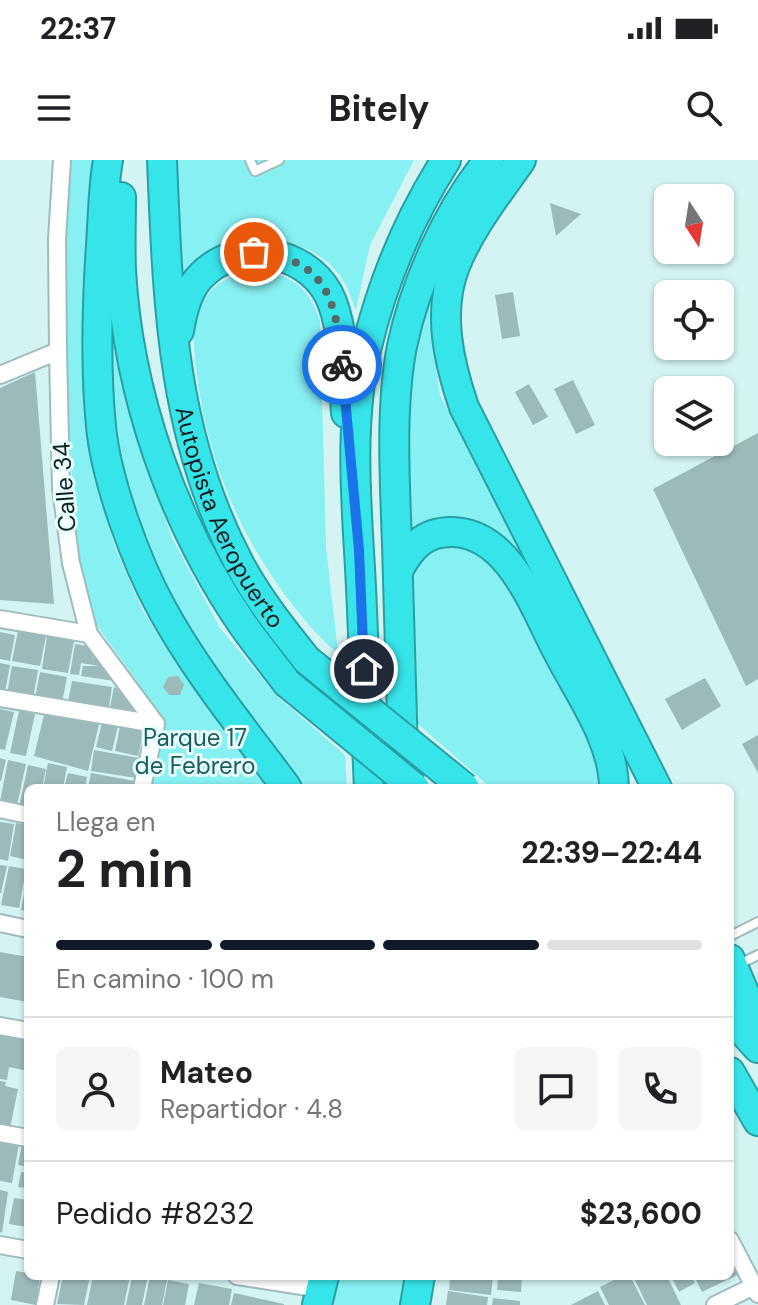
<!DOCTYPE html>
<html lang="es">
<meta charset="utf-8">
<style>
body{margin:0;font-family:"DM Sans",sans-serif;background:#f6f6f6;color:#202124;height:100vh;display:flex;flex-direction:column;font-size:30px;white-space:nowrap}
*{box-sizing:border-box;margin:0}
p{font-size:26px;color:#757577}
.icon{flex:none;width:44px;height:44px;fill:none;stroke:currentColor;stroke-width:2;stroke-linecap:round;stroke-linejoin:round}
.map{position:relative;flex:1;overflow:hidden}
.panel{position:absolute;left:24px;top:624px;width:710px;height:496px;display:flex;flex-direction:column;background:#fff;border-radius:12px;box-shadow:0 2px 6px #0004}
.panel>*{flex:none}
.needle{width:52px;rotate:168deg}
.tools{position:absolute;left:654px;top:24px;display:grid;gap:16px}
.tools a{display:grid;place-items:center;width:80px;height:80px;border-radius:12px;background:#fff;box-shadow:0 2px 6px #0004;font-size:40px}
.pin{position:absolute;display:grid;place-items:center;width:68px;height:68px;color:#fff;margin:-34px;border:4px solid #fff;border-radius:50%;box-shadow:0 2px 8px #0007}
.courier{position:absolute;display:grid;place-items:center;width:80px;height:80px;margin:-40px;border:6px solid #1a73e8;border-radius:50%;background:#fff;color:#222;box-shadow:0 2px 10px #0007}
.overview em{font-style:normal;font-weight:700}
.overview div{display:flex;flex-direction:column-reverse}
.overview{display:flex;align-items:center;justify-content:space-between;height:136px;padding:0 32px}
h1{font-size:52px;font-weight:700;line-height:60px}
.bar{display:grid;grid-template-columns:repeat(4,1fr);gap:12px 8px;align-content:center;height:96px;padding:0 32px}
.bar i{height:10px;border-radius:6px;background:#e0e0e0}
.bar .active{background:#111827}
.bar p{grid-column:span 4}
.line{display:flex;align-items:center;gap:20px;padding:0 32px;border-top:2px solid #e0e0e0}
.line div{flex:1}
.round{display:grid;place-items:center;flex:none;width:84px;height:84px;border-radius:12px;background:#f6f6f6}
.status{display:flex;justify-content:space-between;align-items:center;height:56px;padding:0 40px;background:#fff;direction:ltr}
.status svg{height:22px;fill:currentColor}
header{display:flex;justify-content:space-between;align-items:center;height:104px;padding:0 32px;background:#fff;font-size:36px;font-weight:700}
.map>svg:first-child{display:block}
</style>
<div class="status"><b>22:37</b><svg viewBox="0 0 49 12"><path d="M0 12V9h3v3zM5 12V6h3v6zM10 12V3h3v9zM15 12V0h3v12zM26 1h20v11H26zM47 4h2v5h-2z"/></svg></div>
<header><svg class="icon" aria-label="menu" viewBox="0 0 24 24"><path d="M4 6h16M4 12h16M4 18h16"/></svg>Bitely<svg class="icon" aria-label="search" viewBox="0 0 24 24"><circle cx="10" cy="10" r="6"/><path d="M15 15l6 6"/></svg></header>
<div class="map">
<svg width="758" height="1145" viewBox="0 0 758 1145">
<rect width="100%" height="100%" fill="#d4f3f3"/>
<g fill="#87f0f3">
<polygon points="68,0 92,0 87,127 87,267 99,328 116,390 143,451 178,506 268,628 149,628 164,565 136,520 90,456 79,406 67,247 65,13"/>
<path d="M 172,0 L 414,0 L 370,85 L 356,150 C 352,141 349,130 344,122 C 319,80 261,69 219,90 C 204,97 191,109 180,120 Z"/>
<polygon points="112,33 126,194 140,287 172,378 220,468 277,536 345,595 347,628 299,628 182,465 135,366 110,268"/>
<path d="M 246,111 C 285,111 308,122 320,161 L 326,387 L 338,493 C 321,480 309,465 296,449 C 242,382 207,300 197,215 C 193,186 190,157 209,133 C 218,122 233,116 246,111 Z"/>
<polygon points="427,139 434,141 434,195 440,235 530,411 504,382 403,389 409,228 414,188"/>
<path d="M 452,385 L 465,385 L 496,406 L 593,587 L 600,613 L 600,628 L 491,628 L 418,564 L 410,425 C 414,400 428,389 452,385 Z"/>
<polygon points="337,1116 405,1116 400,1145 334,1145"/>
</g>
<g fill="#9dbabb">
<polygon points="550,43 581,54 556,76"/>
<polygon points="513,132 520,176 502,179 495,135"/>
<polygon points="35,212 54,444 0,440 0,228"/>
<polygon points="573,220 595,265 576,274 554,229"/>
<polygon points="529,224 548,257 533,265 515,232"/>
<polygon points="758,273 758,519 746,526 653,329"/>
<polygon points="18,471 46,476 40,506 12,501"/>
<polygon points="0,472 15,475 10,501 0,499"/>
<polygon points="47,476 74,481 68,513 42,509"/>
<polygon points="75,484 94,487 92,501 95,490 121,522 81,516 83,506 99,506 81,503 79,515 70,514"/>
<polygon points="0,503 10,505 5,532 0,531"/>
<polygon points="12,506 38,510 33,539 7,534"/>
<polygon points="40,512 67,517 62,543 35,538"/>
<polygon points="178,516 184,525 180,535 169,535 163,527 168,517"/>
<polygon points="705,518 721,546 682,570 665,539"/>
<polygon points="72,521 112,527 108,553 67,547"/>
<polygon points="114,527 127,533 141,558 109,552"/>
<polygon points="0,549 14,552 5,590 0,589"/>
<polygon points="19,551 35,554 26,596 10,593"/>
<polygon points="45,551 99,564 88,611 34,596"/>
<polygon points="102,563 118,566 112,591 96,587"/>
<polygon points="120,566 144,571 138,596 115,591"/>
<polygon points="758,575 758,613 742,584"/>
<polygon points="94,590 139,598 136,618 91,611"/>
<polygon points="0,598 6,600 1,621 0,621"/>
<polygon points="8,600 26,604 17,645 0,642"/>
<polygon points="48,603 67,607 63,628 43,628"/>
<polygon points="28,605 46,609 42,628 28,628 28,648 19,647"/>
<polygon points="68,613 87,617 85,628 64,628"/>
<polygon points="91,613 135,621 133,628 88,628"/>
<polygon points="0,662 14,664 8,701 0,699"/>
<polygon points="16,663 28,665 28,700 10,696"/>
<polygon points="0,705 7,706 1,733 0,733"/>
<polygon points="9,706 26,709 19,748 1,745"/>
<polygon points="27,719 28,719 28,751 21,750"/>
<polygon points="0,792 28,797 28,842 0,837"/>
<polygon points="0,875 28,880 28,911 9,907 7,920 0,919"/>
<polygon points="0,921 6,922 5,926 18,929 10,968 0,967"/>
<polygon points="0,981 19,984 12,1023 0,1021"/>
<polygon points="22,984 28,985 28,1007 18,1005"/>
<polygon points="21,1012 28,1013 28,1028 18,1027"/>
<polygon points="0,1030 8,1032 2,1073 0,1072"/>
<polygon points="14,1038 28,1040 28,1067 9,1064"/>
<polygon points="730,1101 737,1115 702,1132 694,1116 730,1116"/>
<polygon points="16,1111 28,1113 28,1116 40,1116 36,1145 11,1140"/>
<polygon points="63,1116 90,1116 84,1145 57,1144"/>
<polygon points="93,1116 130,1116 124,1145 87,1145"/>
<polygon points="450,1116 493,1116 491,1135 449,1130"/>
<polygon points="498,1116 522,1116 521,1132 497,1130"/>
<polygon points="622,1116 630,1116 645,1145 609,1145 600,1127"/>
<polygon points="633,1116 667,1116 681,1145 647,1145"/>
<polygon points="671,1116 691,1116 695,1123 679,1132"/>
<polygon points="132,1117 147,1120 142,1145 126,1145"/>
<polygon points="150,1117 167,1120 162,1145 144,1145"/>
<polygon points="168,1120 189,1124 185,1145 163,1145"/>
<polygon points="199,1123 232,1129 229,1145 194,1145"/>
<polygon points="448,1131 488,1137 487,1145 446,1145"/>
<polygon points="598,1131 605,1145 571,1145"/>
<polygon points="234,1133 284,1144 284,1145 231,1145"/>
<polygon points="493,1138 520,1141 520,1145 492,1145"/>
</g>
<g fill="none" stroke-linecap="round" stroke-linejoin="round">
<g stroke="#9fbcbd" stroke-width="12">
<g id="lane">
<polyline points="250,0 255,11 279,0"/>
<polyline points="730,776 758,762"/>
<polyline points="737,805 758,795"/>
</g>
</g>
<g stroke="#9fbcbd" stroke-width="20">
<g id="street">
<polyline points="62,0 57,79 58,191 61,329 71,403 89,474 156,564 142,628"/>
<polyline points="0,215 58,191"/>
<polyline points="0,459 89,474"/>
<polyline points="0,538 156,564"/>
<polyline points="0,649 28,655"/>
<polyline points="0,763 28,769"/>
<polyline points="0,866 28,871"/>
<polyline points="0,973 28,978"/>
<polyline points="730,1080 758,1134"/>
<polyline points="0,1085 28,1090"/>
<polyline points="237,1116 321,1129"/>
<polyline points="45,1145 51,1116"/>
<polyline points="715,1145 758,1124"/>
</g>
</g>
<g stroke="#2a9fa3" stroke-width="32">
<g id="highway">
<path d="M 108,0 C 103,28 103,57 101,85 C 97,144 95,206 101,266 C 106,320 136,402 162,449 C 197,513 244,570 287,628"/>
<path id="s1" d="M 162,0 C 168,143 171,276 240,405 C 259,440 283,470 307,500"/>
<path d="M 521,0 C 498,33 470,68 455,106 C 437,152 449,203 464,247 L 657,628"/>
<path d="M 121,37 C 121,61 120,86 121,110 C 128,234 173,363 243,465 C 257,485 273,504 287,523"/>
<path d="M 179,171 C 182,152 187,129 202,115 C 238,79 303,89 328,133 C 345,165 343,217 346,253"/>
<path d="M 398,411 C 410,388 424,371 453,372 C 511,374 535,450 559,494 C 580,535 614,581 614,628"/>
<path d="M 369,628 C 365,549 364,470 359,391 C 355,326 351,254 366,190 C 382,123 409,58 446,0"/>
<path d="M 404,628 C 402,547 400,466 397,385 C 395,322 390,248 402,186 C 415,124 448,49 489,0"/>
<polyline points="730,799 758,865"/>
<polyline points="730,857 758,888"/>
<polyline points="730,912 758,961"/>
<polyline points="317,1145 324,1116"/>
<polyline points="415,1145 420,1116"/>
</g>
</g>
<use href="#lane" stroke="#fff" stroke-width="8"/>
<use href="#street" stroke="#fff" stroke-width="16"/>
<use href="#highway" stroke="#36e5ea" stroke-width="28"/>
<g stroke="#2a9fa3" stroke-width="32" stroke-linecap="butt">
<g id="highway-bridge">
<polyline points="307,500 465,628"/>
<polyline points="287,523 415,628"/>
</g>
</g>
<use href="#highway-bridge" stroke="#36e5ea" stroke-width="28"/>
</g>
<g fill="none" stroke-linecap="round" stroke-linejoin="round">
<path stroke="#576969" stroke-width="8" stroke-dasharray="0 14.4" d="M 254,92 C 328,99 336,141 342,205"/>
<polyline stroke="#1a73e8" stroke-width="10" points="342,205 359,390 364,509"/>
</g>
<g text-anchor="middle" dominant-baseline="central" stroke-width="6" stroke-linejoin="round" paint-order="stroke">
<g font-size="24" fill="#131e1f" stroke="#e6ffff">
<text transform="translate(64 327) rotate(-94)">Calle 34</text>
<text stroke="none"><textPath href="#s1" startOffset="368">Autopista Aeropuerto</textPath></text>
</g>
<g font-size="24" fill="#1d5a5c" stroke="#e6ffff">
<text x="195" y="577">Parque 17<tspan x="195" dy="28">de Febrero</tspan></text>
</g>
</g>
</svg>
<div class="tools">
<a><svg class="needle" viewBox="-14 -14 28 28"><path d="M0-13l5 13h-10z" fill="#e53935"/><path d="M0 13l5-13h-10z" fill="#757577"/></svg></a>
<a><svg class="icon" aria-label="locate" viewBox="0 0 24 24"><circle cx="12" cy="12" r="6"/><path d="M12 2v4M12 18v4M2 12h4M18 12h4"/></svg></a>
<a><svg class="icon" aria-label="layers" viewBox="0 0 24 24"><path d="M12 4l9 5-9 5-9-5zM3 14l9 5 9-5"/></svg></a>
</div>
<div class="pin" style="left:254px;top:92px;background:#ea580c"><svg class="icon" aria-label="bag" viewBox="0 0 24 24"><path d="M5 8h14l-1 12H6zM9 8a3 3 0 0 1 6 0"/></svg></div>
<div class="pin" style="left:364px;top:509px;background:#1f2937"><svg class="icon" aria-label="home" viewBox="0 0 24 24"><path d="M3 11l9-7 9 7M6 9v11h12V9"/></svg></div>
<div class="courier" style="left:342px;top:205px"><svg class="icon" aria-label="bike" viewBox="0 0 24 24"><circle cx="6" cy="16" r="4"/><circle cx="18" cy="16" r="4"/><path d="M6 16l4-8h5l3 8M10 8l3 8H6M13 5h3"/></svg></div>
<section class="panel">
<div class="overview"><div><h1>2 min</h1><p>Llega en</p></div><em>22:39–22:44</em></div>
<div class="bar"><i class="active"></i><i class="active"></i><i class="active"></i><i></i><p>En camino · 100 m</p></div>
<div class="line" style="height:144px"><a class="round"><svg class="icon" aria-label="person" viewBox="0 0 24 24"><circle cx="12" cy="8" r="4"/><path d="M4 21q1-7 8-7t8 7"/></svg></a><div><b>Mateo</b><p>Repartidor · 4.8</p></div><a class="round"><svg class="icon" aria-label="chat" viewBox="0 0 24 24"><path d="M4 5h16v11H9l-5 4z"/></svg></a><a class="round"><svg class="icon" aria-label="phone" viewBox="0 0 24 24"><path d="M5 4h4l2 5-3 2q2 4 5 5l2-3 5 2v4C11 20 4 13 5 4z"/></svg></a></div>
<div class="line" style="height:104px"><div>Pedido #8232</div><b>$23,600</b></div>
</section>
</div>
